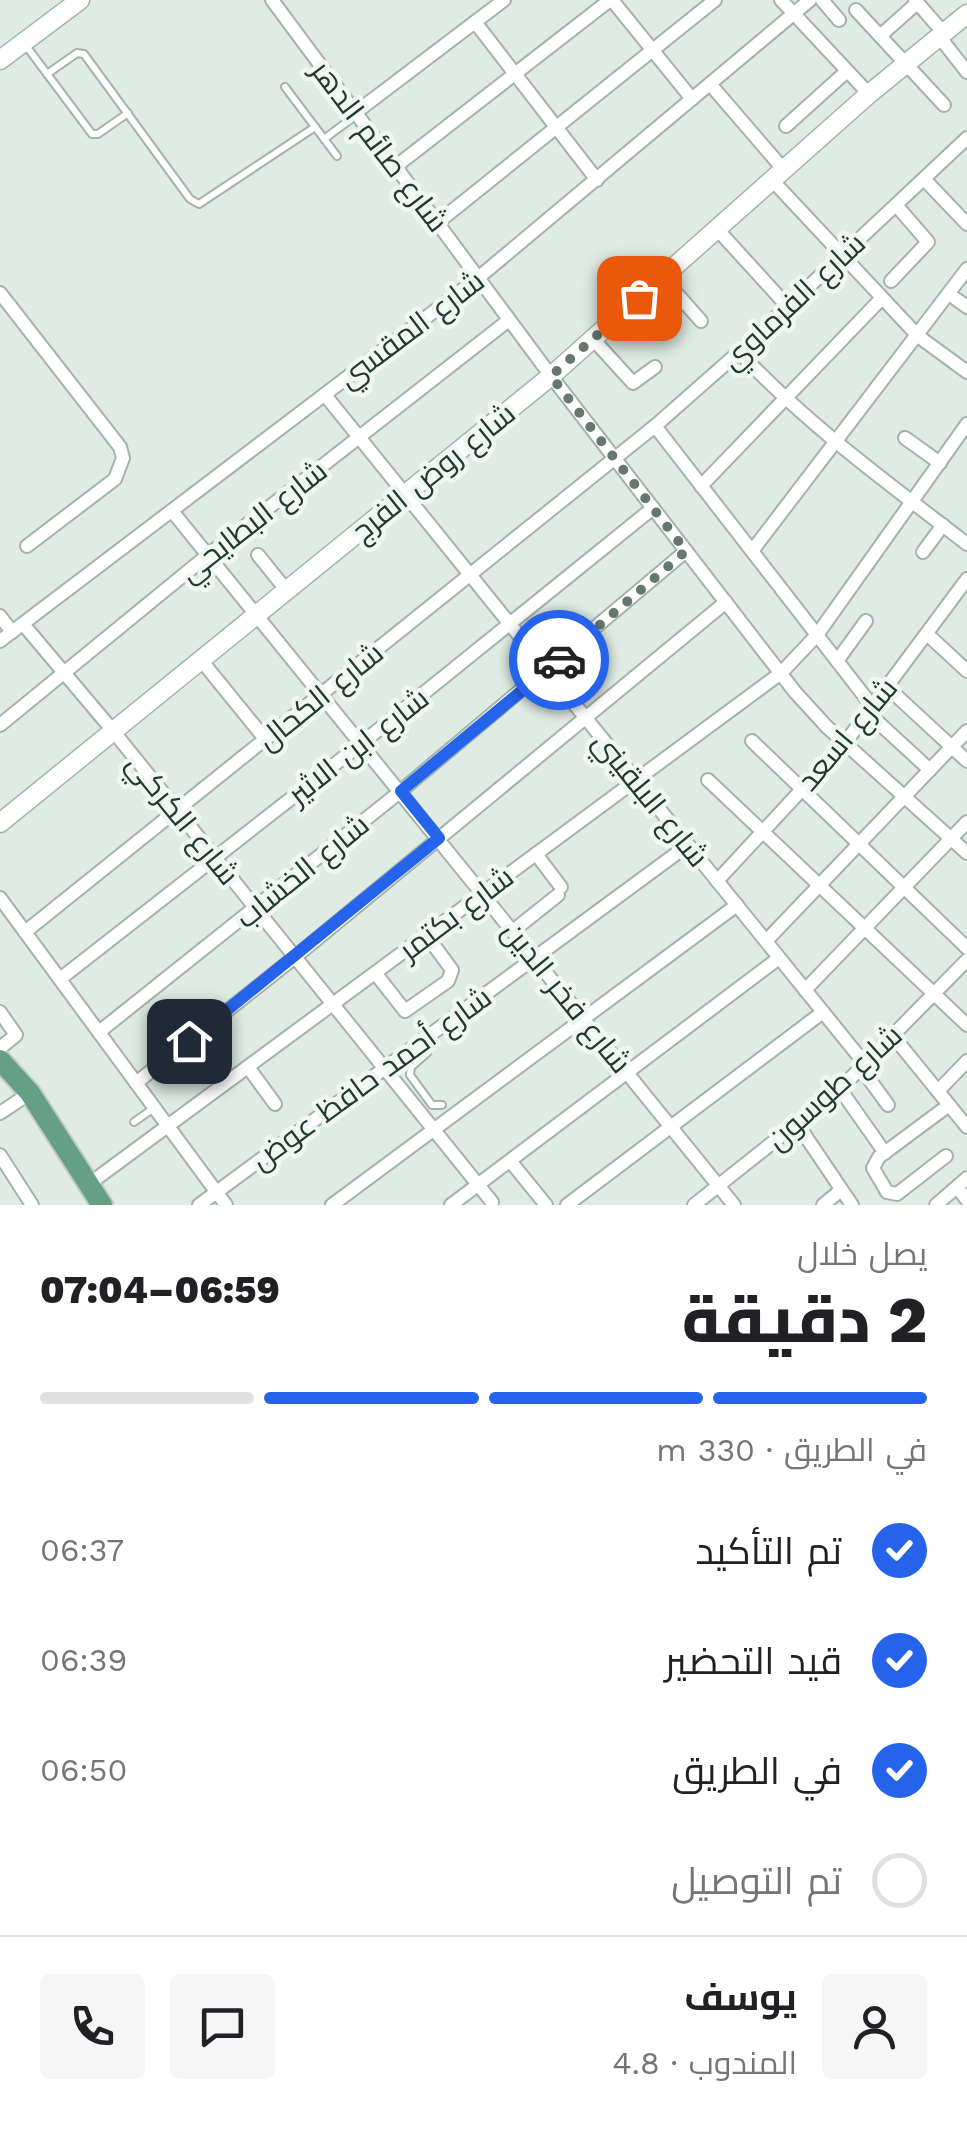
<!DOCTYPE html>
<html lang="ar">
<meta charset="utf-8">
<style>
body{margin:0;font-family:"Work Sans",Cairo,sans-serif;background:#f6f6f6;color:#202124;direction:rtl;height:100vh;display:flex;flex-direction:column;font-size:38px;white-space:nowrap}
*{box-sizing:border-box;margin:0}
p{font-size:32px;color:#757577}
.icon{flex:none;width:55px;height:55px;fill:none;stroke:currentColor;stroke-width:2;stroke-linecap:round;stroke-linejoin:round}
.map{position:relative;height:1205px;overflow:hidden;direction:ltr}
.drawer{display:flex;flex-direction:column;background:#fff;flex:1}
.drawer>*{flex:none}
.pin{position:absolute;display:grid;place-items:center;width:85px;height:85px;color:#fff;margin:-42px;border-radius:20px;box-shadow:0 5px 15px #0006}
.courier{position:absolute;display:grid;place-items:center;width:100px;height:100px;margin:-50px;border:8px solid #2563eb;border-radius:50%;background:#fff;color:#222;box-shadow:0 2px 12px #0007}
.summary em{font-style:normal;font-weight:800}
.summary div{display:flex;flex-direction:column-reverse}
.summary{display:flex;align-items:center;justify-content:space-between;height:170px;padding:0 40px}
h1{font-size:65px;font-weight:800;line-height:75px}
.bar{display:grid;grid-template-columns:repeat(4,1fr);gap:15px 10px;align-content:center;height:120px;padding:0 40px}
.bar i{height:12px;border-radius:8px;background:#e0e0e0}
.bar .current{background:#2563eb}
.bar p{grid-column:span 4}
.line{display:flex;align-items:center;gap:25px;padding:0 40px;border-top:2px solid #e0e0e0}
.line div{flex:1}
.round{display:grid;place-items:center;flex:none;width:105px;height:105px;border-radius:10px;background:#f6f6f6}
ol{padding:0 40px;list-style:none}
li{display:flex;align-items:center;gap:30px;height:110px}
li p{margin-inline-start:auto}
li .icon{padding:10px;border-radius:50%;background:#2563eb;color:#fff;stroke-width:4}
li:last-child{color:#757577}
li i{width:55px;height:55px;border:5px solid #e0e0e0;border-radius:50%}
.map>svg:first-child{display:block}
</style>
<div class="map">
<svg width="967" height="1205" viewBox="0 0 967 1205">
<rect width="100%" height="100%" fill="#e0ebe4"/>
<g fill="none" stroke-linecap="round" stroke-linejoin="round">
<g stroke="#a3b2aa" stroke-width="10">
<g id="lane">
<polyline points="24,43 92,134 98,134 128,113"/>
<polyline points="47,74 77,53 84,54 190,199 199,204 315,127"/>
<polyline points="285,87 337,156"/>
<polyline points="324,139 355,116"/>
<polyline points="427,1053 411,1067 410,1075 432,1105 442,1105"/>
<polyline points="134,1122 154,1108"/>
</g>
</g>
<g stroke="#a3b2aa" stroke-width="16">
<g id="street">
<polyline points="272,0 551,376 795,692 827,727 967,853"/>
<polyline points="612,0 692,99"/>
<polyline points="781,0 869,94"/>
<polyline points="822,0 839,20"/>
<polyline points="915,0 942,31"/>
<polyline points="856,10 944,105"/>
<polyline points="475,22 597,180"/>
<polyline points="938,35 967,72"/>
<polyline points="880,36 917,3"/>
<polyline points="710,84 784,170"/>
<polyline points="355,113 504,0"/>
<polyline points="786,126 847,71"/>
<polyline points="395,167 610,0"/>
<polyline points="924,179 967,224"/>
<polyline points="772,180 918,336 967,372"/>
<polyline points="437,223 715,0"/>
<polyline points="717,229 788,307"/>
<polyline points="662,277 701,321"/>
<polyline points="891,281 928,242 896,205"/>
<polyline points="0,293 120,447 123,458 115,479 27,546"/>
<polyline points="949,294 967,307"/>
<polyline points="593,339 633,383 655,367"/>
<path d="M 739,352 C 809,426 888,483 967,544"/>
<polyline points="325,395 865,1064"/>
<polyline points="655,426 872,706"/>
<polyline points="905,438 940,463"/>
<polyline points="701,486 882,298"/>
<polyline points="172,511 734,1205"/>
<polyline points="752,551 967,269"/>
<polyline points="923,552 943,525"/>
<polyline points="258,555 287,591"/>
<polyline points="0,616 12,632"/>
<polyline points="23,624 114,732 492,1202"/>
<polyline points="927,634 967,671"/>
<polyline points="0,641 478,278 810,0"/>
<polyline points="201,660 266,740"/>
<polyline points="837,661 866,621"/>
<polyline points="887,687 967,761"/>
<polyline points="868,713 930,770"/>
<polyline points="0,725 208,555 509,320"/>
<polyline points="752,741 967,948"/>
<polyline points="708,780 967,1025"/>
<polyline points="536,854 561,887"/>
<polyline points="717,881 845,743 967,579"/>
<polyline points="0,898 226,1205"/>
<polyline points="514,930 558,895"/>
<polyline points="25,932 655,426 739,352 967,138"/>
<polyline points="766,941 967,731"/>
<polyline points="376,974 405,1011 448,981 452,970 427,936"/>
<polyline points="60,979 362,743 653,508"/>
<polyline points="805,990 967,822"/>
<polyline points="0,1012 16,1035 0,1048"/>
<polyline points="99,1032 401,791 686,551"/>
<polyline points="893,1036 967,1127"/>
<polyline points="248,1067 275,1104"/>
<polyline points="861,1068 888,1105"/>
<polyline points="136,1083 295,957 726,602"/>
<polyline points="840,1089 885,1153"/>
<polyline points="938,1091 967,1061"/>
<polyline points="0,1113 30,1093"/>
<polyline points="798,1125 852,1205"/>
<polyline points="0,1155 32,1205"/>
<polyline points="946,1156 897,1194 887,1192 873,1168 879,1157 949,1105"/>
<polyline points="511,1162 546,1205"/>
<polyline points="89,1184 781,673 817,635 967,424"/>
<polyline points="957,1187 967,1200"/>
<polyline points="199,1205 688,845"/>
<polyline points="332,1205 737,905"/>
<polyline points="451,1205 779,958"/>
<polyline points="567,1205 823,1012"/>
<polyline points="694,1205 840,1089 967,960"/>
<polyline points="823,1205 841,1190"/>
<polyline points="936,1205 967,1178"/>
</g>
</g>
<g stroke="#9fb6aa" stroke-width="21">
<g id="secondary">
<polyline points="0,60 80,0"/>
<polyline points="0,823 551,376 869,94 967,14"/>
</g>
</g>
<g stroke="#c1c8c5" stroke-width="24">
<polyline id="primary" points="0,1060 30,1093 102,1205"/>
</g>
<use href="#lane" stroke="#fff" stroke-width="6"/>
<use href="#street" stroke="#fff" stroke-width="12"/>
<use href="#secondary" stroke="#fff" stroke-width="18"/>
<use href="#primary" stroke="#659f86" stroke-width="20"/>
</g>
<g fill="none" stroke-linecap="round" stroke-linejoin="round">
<polyline stroke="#64786e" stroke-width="10" stroke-dasharray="0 18" points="559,660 686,551 551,376 639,298"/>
<polyline stroke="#2563eb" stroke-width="12" points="189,1041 439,838 401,791 559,660"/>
</g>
<g text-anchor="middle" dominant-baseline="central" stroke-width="9" stroke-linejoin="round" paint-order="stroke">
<g font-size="30" fill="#213a2f" stroke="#f0f7f2">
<text transform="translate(380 146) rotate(53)">شارع صائم الدهر</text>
<text transform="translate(793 301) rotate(-43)">شارع الفرماوي</text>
<text transform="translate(411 329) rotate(-37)">شارع المقسي</text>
<text transform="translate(433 472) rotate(-39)">شارع روض الفرج</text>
<text transform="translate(253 521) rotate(-38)">شارع البطايحي</text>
<text transform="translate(320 696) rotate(-39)">شارع الكحال</text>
<text transform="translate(847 734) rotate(-50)">شارع اسعد</text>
<text transform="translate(358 746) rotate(-38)">شارع ابن الاثير</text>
<text transform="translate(651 799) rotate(51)">شارع البلقيني</text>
<text transform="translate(183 819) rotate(51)">شارع الكركي</text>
<text transform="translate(302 871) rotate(-39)">شارع الخشاب</text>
<text transform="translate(456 913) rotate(-37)">شارع بكتمر</text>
<text transform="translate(567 997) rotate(51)">شارع فخر الدين</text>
<text transform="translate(371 1078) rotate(-36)">شارع أحمد حافظ عوض</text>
<text transform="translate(834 1087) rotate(-42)">شارع طوسون</text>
</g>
</g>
</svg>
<div class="pin" style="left:639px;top:298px;background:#ea580c"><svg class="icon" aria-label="bag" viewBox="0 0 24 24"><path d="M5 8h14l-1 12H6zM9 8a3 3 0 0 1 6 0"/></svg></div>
<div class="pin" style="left:189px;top:1041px;background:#1f2937"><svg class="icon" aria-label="home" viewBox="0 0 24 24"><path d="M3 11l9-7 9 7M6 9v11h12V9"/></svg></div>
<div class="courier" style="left:559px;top:660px"><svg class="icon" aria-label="car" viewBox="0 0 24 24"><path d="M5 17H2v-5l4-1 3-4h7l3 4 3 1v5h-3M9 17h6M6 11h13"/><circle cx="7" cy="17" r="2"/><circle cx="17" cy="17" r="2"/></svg></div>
</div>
<section class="drawer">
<div class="summary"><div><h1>2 دقيقة</h1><p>يصل خلال</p></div><em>06:59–07:04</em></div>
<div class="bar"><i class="current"></i><i class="current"></i><i class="current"></i><i></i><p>في الطريق · 330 m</p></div>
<ol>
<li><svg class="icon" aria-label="check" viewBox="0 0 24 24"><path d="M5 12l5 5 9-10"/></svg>تم التأكيد<p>06:37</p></li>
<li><svg class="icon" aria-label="check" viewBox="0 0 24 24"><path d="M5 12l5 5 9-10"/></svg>قيد التحضير<p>06:39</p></li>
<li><svg class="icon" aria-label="check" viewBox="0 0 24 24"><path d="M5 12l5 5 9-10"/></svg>في الطريق<p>06:50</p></li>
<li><i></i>تم التوصيل</li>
</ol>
<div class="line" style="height:180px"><a class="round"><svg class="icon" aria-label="person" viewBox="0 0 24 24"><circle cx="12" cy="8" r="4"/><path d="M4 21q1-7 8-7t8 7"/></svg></a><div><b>يوسف</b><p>المندوب · 4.8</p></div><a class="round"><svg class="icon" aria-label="chat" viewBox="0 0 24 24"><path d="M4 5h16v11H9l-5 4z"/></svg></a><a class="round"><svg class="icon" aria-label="phone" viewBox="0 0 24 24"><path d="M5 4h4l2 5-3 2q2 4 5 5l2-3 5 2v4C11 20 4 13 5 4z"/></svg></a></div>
</section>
